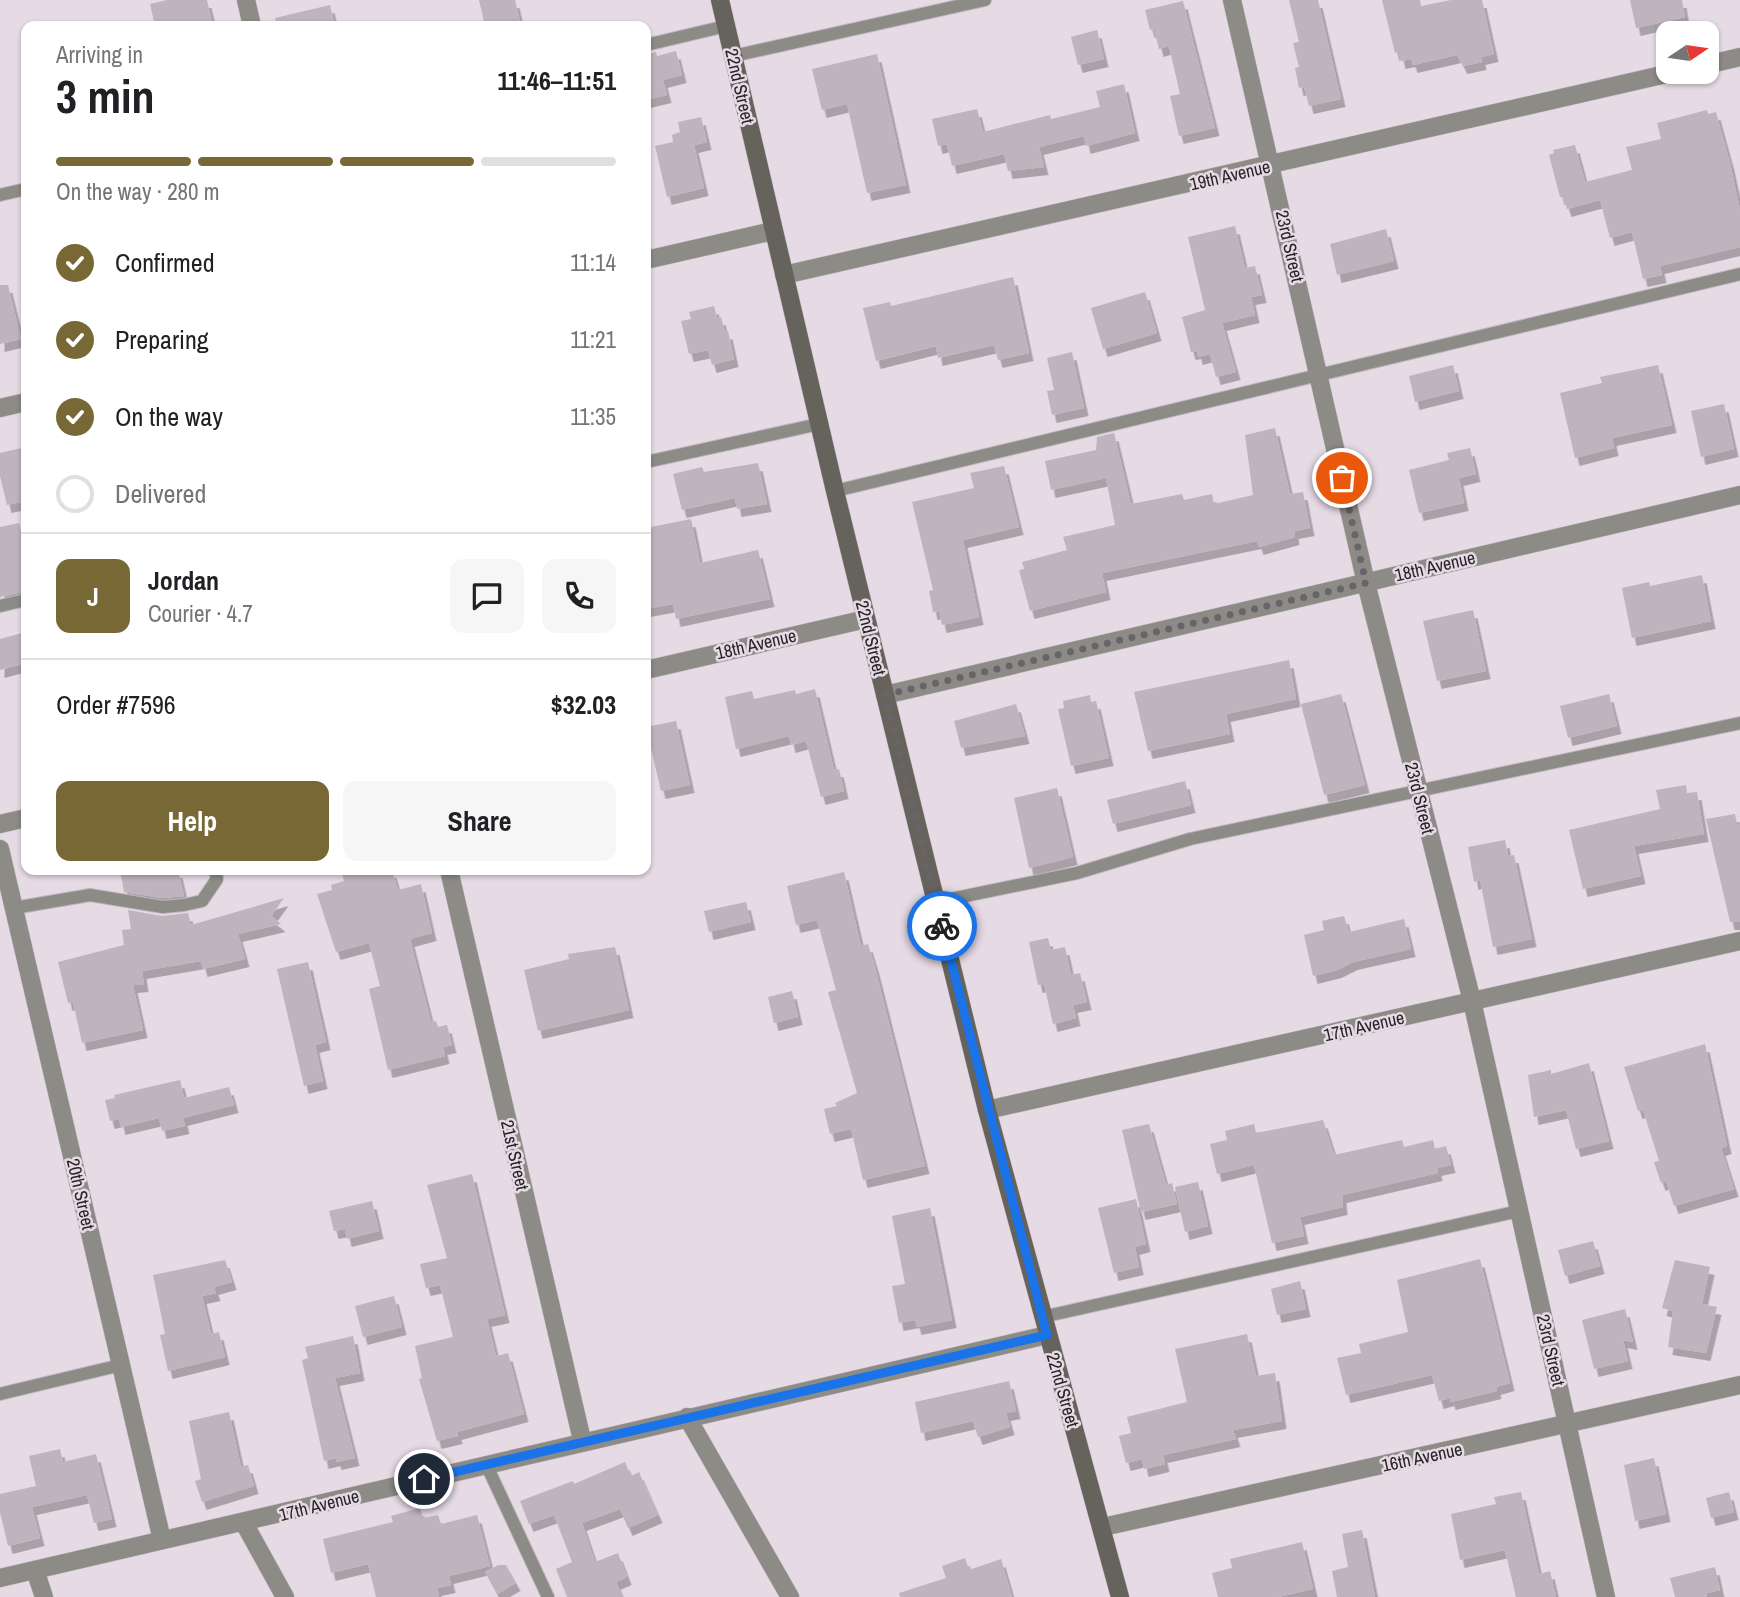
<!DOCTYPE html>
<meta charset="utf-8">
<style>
body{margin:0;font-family:"Archivo Narrow",sans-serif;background:#f6f6f6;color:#202124;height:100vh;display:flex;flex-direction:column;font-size:26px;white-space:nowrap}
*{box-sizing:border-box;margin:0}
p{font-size:23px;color:#757577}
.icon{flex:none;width:38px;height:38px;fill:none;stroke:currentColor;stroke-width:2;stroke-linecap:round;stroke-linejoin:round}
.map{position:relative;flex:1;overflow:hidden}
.panel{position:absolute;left:21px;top:21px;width:630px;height:854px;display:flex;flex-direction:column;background:#fff;border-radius:14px;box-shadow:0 2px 5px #0004}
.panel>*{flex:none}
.needle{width:46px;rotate:77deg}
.buttons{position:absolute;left:1656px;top:21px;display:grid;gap:14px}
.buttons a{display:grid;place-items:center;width:63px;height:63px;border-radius:14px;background:#fff;box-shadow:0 2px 5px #0004;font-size:35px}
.pin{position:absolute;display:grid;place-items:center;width:60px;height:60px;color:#fff;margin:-30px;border:4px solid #fff;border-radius:50%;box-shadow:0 2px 7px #0007}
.courier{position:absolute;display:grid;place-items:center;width:70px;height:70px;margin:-35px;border:5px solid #1a73e8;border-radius:50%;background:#fff;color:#222;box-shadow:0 2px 9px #0007}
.overview em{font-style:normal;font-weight:700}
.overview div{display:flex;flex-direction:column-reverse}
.overview{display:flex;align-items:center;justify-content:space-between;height:119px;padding:0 35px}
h1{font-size:46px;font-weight:700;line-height:52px}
.bar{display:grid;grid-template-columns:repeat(4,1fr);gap:10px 7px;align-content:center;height:84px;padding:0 35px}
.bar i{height:9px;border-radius:5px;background:#e0e0e0}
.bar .current{background:#776836}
.bar p{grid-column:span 4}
.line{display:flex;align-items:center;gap:18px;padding:0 35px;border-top:2px solid #e0e0e0}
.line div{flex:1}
.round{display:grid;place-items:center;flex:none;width:74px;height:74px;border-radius:14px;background:#f6f6f6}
ol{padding:0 35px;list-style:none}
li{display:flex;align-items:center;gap:21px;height:77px}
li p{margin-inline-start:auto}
li .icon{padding:7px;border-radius:50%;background:#776836;color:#fff;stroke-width:4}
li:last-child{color:#757577}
li i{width:38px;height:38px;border:4px solid #e0e0e0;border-radius:50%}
.action{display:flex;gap:14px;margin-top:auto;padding:14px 35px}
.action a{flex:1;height:80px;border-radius:14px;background:#776836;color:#fff;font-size:28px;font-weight:700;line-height:80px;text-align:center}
.action a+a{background:#f6f6f6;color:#202124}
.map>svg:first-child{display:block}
</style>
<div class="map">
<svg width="1740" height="1597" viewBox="0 0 1740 1597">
<defs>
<filter id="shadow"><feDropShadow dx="4.5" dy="8" stdDeviation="0" flood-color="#0004"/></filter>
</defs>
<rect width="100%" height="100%" fill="#e6dae5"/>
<g fill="#bfb3bd" filter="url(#shadow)">
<polygon points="167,0 207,0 213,26 155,26 150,4"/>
<polygon points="479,0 515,0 521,26 485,26"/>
<polygon points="1289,0 1318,0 1341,99 1309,106 1304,87 1299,88 1295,68 1299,67 1293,43 1299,42"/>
<polygon points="1382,0 1420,0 1421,6 1451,0 1482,0 1494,54 1481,57 1482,62 1463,66 1457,55 1413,65 1411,59 1401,61 1399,52 1395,53"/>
<polygon points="1630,0 1682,0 1685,17 1636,28"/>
<polygon points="1183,1 1215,128 1179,136 1170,96 1180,94 1169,46 1159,49 1154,29 1150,30 1145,10"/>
<polygon points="330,5 335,26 276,26 275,18"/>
<polygon points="1097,30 1104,59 1078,65 1071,37"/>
<polygon points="676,51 682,75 663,80 667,95 646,100 646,54 656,52 657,56"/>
<polygon points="877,54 906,185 867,193 847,104 822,110 812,69"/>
<polygon points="1124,84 1135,133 1086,146 1084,136 1039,147 1044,167 1008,171 1004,154 952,166 947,144 938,146 932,119 977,109 983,132 1050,115 1051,119 1100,107 1096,91"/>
<polygon points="1707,110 1708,114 1716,112 1730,163 1740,210 1740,247 1660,266 1662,275 1643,279 1632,232 1610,238 1600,200 1567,209 1563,197 1560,197 1549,155 1554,153 1553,150 1575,145 1585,182 1632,170 1626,147 1661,139 1657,123"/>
<polygon points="701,117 707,142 694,145 704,188 667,197 655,146 673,142 672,135 680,132 678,122"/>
<polygon points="1235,226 1245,268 1255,266 1262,295 1251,297 1255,315 1222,323 1236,372 1216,377 1210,354 1198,357 1197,351 1191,352 1182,317 1205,310 1188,237"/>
<polygon points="1386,229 1394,261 1337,275 1330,244"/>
<polygon points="1013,277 1029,353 998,360 994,345 938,358 936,346 876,361 863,308 890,302 891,306"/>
<polygon points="0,285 8,285 21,339 0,344"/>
<polygon points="1145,292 1157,333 1103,349 1091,308"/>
<polygon points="714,306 717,318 721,317 725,332 728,331 734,359 712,365 708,350 689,354 681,321 691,319 689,312"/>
<polygon points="1072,352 1084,408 1052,415 1047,391 1054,390 1047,358"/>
<polygon points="1453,365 1459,391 1415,402 1409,376"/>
<polygon points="1658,365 1672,425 1612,438 1614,448 1575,458 1560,393 1602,383 1600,377"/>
<polygon points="1724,404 1734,449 1701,457 1691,411"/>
<polygon points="1275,428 1290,494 1303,492 1310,528 1294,531 1295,537 1259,547 1257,541 1102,573 1106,592 1030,611 1019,570 1024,569 1022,562 1067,550 1063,537 1115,525 1106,478 1051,490 1045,461 1096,450 1097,437 1114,433 1131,504 1182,494 1184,500 1212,494 1214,504 1253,495 1245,435"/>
<polygon points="26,447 26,501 7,505 0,476 0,453"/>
<polygon points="1470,448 1476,474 1459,478 1464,503 1419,513 1409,470 1449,460 1447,453"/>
<polygon points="758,463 767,504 737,509 735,498 682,510 673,474 702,467 704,472"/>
<polygon points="1004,466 1019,527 963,540 979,617 942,625 939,611 933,612 929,591 933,590 912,502 974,488 970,473"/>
<polygon points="691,519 700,563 758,550 770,599 676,619 673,604 646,609 646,528"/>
<polygon points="19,523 26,552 26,591 0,597 0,527"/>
<polygon points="1702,575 1711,621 1632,638 1622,588 1649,582 1650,586"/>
<polygon points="1473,610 1486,671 1437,681 1423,621"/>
<polygon points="26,632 26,663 0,670 0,639"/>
<polygon points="1289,660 1296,699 1226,714 1230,734 1148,751 1134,692"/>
<polygon points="815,689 834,770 839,769 844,791 821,797 806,741 791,745 789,736 736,749 725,697 752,691 754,699 795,690 796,694"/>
<polygon points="1341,694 1365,785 1324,795 1301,704"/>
<polygon points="1609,694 1617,726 1568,738 1560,706"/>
<polygon points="1090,695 1091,702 1096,701 1109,758 1071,766 1058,709 1064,708 1063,701"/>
<polygon points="1016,704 1025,736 961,748 954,721"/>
<polygon points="676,721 690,785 661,791 646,727"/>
<polygon points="1185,781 1191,805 1113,824 1107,800"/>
<polygon points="1686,785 1687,793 1697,792 1704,834 1634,846 1641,876 1583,889 1569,830 1660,809 1656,790"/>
<polygon points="1057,788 1073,857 1029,868 1014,798"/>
<polygon points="1735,814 1737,824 1740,824 1740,922 1730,922 1706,819"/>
<polygon points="1505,840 1508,856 1514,855 1532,939 1493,947 1480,880 1474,882 1468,847"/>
<polygon points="120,870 178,870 184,896 163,898 124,892"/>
<polygon points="341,870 392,870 398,890 421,884 432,933 410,939 431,1022 436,1021 438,1027 447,1025 452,1045 443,1047 445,1056 388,1070 369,989 380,986 369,943 336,952 317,894 332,890 331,885 344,881"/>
<polygon points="844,872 861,946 868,944 875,967 925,1166 863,1180 851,1129 830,1134 824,1109 837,1106 835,1103 857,1093 828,992 836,990 817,920 796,925 787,886"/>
<polygon points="284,898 271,916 281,924 238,934 245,959 203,969 201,961 142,971 144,984 133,985 143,1030 82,1043 73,1002 68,1003 58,962 124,945 122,930 131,929 128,910 162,916 188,913 191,925"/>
<polygon points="746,902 751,922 709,932 704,911"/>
<polygon points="1344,916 1349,932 1404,919 1411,949 1353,962 1337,970 1313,976 1304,935 1324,930 1322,921"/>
<polygon points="1048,938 1051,950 1065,947 1071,975 1080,973 1087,1002 1073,1005 1076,1018 1053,1024 1044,984 1038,985 1029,942"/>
<polygon points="615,947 629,1010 538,1031 524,970 569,959 568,954"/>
<polygon points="308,962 326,1042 315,1045 323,1081 304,1086 277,969"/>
<polygon points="792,991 798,1017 774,1023 768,997"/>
<polygon points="1705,1044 1727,1146 1721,1148 1734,1189 1674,1206 1666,1181 1661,1183 1654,1162 1659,1161 1643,1110 1638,1111 1624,1067"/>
<polygon points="1589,1063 1609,1141 1576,1149 1566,1110 1534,1117 1528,1075 1551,1070 1551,1074"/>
<polygon points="180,1080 184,1098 229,1087 234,1105 183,1118 185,1126 162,1131 159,1118 121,1127 119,1119 110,1121 105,1100 115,1098 114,1095"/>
<polygon points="1323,1120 1334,1155 1402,1140 1404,1147 1433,1140 1435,1149 1446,1146 1451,1165 1437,1168 1438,1173 1342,1195 1343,1207 1300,1217 1304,1236 1272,1243 1254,1165 1217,1174 1210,1144 1227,1140 1225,1131 1254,1124 1256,1133"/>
<polygon points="1149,1124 1166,1185 1172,1183 1177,1204 1141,1212 1122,1130"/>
<polygon points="472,1174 505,1315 487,1319 496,1356 508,1353 524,1414 457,1432 458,1436 437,1441 419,1379 422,1378 415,1346 453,1337 440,1285 426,1288 420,1264 447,1258 427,1185"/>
<polygon points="1198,1182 1208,1226 1185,1232 1175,1187"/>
<polygon points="1136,1199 1146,1244 1135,1247 1139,1267 1114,1273 1098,1208"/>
<polygon points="372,1201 379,1231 347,1239 345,1229 334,1231 329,1211"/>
<polygon points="930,1208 952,1320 917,1327 915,1320 899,1323 892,1286 905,1284 892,1216"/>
<polygon points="1593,1241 1600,1266 1565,1276 1558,1250"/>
<polygon points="1480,1259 1510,1383 1496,1387 1497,1391 1451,1402 1450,1398 1439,1401 1432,1375 1346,1395 1337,1358 1361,1353 1359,1344 1408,1332 1397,1280"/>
<polygon points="225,1260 232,1282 214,1287 216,1293 202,1296 211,1334 219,1332 225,1357 168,1371 160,1335 165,1334 153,1275"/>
<polygon points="1675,1260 1710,1267 1702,1304 1717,1307 1706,1353 1668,1347 1673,1311 1662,1308"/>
<polygon points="1300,1281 1306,1309 1277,1315 1271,1289"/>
<polygon points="394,1296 402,1327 363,1337 355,1306"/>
<polygon points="1625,1309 1633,1342 1623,1340 1628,1361 1594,1369 1582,1320"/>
<polygon points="1247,1334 1256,1376 1275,1373 1282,1421 1233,1430 1236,1439 1163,1455 1165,1464 1144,1469 1142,1459 1126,1463 1119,1436 1131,1433 1127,1417 1187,1402 1175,1349"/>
<polygon points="353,1336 360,1373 335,1378 355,1458 337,1462 336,1458 324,1461 302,1360 308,1358 305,1347"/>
<polygon points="1009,1381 1016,1411 1006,1413 1010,1427 978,1437 973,1421 921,1433 915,1402"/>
<polygon points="229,1412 241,1467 248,1465 254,1486 202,1502 195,1481 201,1479 189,1421"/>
<polygon points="60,1449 63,1462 96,1454 112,1519 94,1523 87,1495 32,1507 40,1538 8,1546 0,1512 0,1494 36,1486 29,1456"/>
<polygon points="1654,1458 1666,1514 1635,1521 1624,1465"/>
<polygon points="625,1462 631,1476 639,1472 658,1515 628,1528 620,1509 582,1523 595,1562 618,1553 627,1577 616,1582 622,1597 567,1597 556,1569 572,1562 554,1515 529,1524 520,1501 573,1481 574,1484"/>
<polygon points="1521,1492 1539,1574 1550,1571 1556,1597 1516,1597 1505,1550 1460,1560 1451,1514 1496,1504 1494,1497"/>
<polygon points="1729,1492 1734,1512 1711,1518 1706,1498"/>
<polygon points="420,1508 423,1518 438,1515 441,1524 477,1515 490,1566 449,1576 451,1585 437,1588 439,1597 376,1597 368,1564 331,1573 323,1539 393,1522 391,1516"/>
<polygon points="1362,1530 1375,1597 1337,1597 1332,1571 1348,1567 1342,1534"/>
<polygon points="1302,1542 1313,1589 1278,1597 1218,1597 1212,1573 1232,1568 1230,1559"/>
<polygon points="965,1558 969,1570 1001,1559 1012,1597 900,1597 899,1593 946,1578 942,1566"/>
<polygon points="498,1565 506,1565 516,1583 497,1594 485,1572"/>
<polygon points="1715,1567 1720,1590 1707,1593 1707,1597 1675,1597 1670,1578"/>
</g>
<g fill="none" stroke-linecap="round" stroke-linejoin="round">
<g stroke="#c0b5bf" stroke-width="14">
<g id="lane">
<polyline points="646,45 726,26"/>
<polyline points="733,56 985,0"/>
<polyline points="0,195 26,189"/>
<polyline points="646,462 819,424"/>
<polyline points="835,491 1740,274"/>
<polyline points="0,606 26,600"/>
<polyline points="936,902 1077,873 1190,839 1740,723"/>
<polyline points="14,908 90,895 163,907 184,905 202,901 217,879 215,870"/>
<polyline points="1042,1317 1519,1211"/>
<polyline points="0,1394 121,1365"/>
<polyline points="486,1464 548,1597"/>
</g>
</g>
<g stroke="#c0b5bf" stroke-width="19">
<g id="street">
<polyline points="246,0 252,26"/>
<polyline points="1232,0 1366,583 1472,1001 1606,1597"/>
<polyline points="1706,65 1740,57"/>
<polyline points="646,260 773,231"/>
<polyline points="784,275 1675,72"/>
<polyline points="0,408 26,402"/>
<polyline points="646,670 866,619"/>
<polyline points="885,695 1740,495"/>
<polyline points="0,824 26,818"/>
<polyline points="0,849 162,1540"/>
<polyline points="449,870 582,1440"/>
<polyline points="987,1110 1740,941"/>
<polyline points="687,1417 790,1597"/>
<polyline points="244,1523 285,1597"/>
<polyline points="1103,1527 1740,1385"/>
<polyline points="35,1570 44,1597"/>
<path d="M 0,1578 C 349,1498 698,1415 1047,1335"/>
</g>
</g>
<g stroke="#c0b5bf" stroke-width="19">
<polyline id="secondary" points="720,0 835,491 987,1110 1120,1597"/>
</g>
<use href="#lane" stroke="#8c8b85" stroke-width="12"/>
<use href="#street" stroke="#8c8b85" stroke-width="18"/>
<use href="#secondary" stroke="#65635b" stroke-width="18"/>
</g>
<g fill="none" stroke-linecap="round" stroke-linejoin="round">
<polyline stroke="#6a6369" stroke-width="7" stroke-dasharray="0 12.6" points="942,926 885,695 1366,583 1342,478"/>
<polyline stroke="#1a73e8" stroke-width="9" points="424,1479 1047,1335 942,926"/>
</g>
<g text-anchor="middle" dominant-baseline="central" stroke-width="5" stroke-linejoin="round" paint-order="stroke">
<g font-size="18" fill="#272326" stroke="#e6dae5">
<text transform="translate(740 86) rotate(77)">22nd Street</text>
<text transform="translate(1230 175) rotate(-13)">19th Avenue</text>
<text transform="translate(1290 246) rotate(77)">23rd Street</text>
<text transform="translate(1435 566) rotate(-13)">18th Avenue</text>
<text transform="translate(871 638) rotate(76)">22nd Street</text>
<text transform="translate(756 644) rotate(-13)">18th Avenue</text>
<text transform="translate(1420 798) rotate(76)">23rd Street</text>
<text transform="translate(1364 1026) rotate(-13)">17th Avenue</text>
<text transform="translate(515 1155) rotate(77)">21st Street</text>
<text transform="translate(81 1194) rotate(77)">20th Street</text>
<text transform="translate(1551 1350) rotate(77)">23rd Street</text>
<text transform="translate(1063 1390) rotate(74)">22nd Street</text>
<text transform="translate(1422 1457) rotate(-12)">16th Avenue</text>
<text transform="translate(319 1505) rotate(-14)">17th Avenue</text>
</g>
</g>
</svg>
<div class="buttons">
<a><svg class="needle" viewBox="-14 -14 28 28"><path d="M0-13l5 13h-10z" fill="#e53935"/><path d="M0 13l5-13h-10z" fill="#757577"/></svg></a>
</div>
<div class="pin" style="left:1342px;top:478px;background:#ea580c"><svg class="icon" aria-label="bag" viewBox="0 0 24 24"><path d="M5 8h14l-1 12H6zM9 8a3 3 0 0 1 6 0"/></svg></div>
<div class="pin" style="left:424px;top:1479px;background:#1f2937"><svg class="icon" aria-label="home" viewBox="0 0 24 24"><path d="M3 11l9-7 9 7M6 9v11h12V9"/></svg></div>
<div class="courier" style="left:942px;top:926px"><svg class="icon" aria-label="bike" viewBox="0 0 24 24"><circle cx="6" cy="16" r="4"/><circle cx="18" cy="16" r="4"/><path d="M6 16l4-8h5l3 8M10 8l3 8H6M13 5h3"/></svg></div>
<section class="panel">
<div class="overview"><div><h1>3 min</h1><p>Arriving in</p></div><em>11:46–11:51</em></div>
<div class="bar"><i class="current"></i><i class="current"></i><i class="current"></i><i></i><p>On the way · 280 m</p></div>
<ol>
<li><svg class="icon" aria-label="check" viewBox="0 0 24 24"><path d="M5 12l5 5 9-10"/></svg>Confirmed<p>11:14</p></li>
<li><svg class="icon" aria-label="check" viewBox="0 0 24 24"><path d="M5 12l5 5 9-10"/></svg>Preparing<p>11:21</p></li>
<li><svg class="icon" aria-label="check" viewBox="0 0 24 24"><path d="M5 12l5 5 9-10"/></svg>On the way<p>11:35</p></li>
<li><i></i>Delivered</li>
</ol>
<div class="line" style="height:126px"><b class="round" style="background:#776836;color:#fff">J</b><div><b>Jordan</b><p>Courier · 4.7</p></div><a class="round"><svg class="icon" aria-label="chat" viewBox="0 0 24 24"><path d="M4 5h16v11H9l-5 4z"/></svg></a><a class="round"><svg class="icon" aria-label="phone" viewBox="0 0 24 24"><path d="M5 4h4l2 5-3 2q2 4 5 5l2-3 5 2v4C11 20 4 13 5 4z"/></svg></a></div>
<div class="line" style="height:91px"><div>Order #7596</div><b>$32.03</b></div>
<div class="action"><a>Help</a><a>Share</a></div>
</section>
</div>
